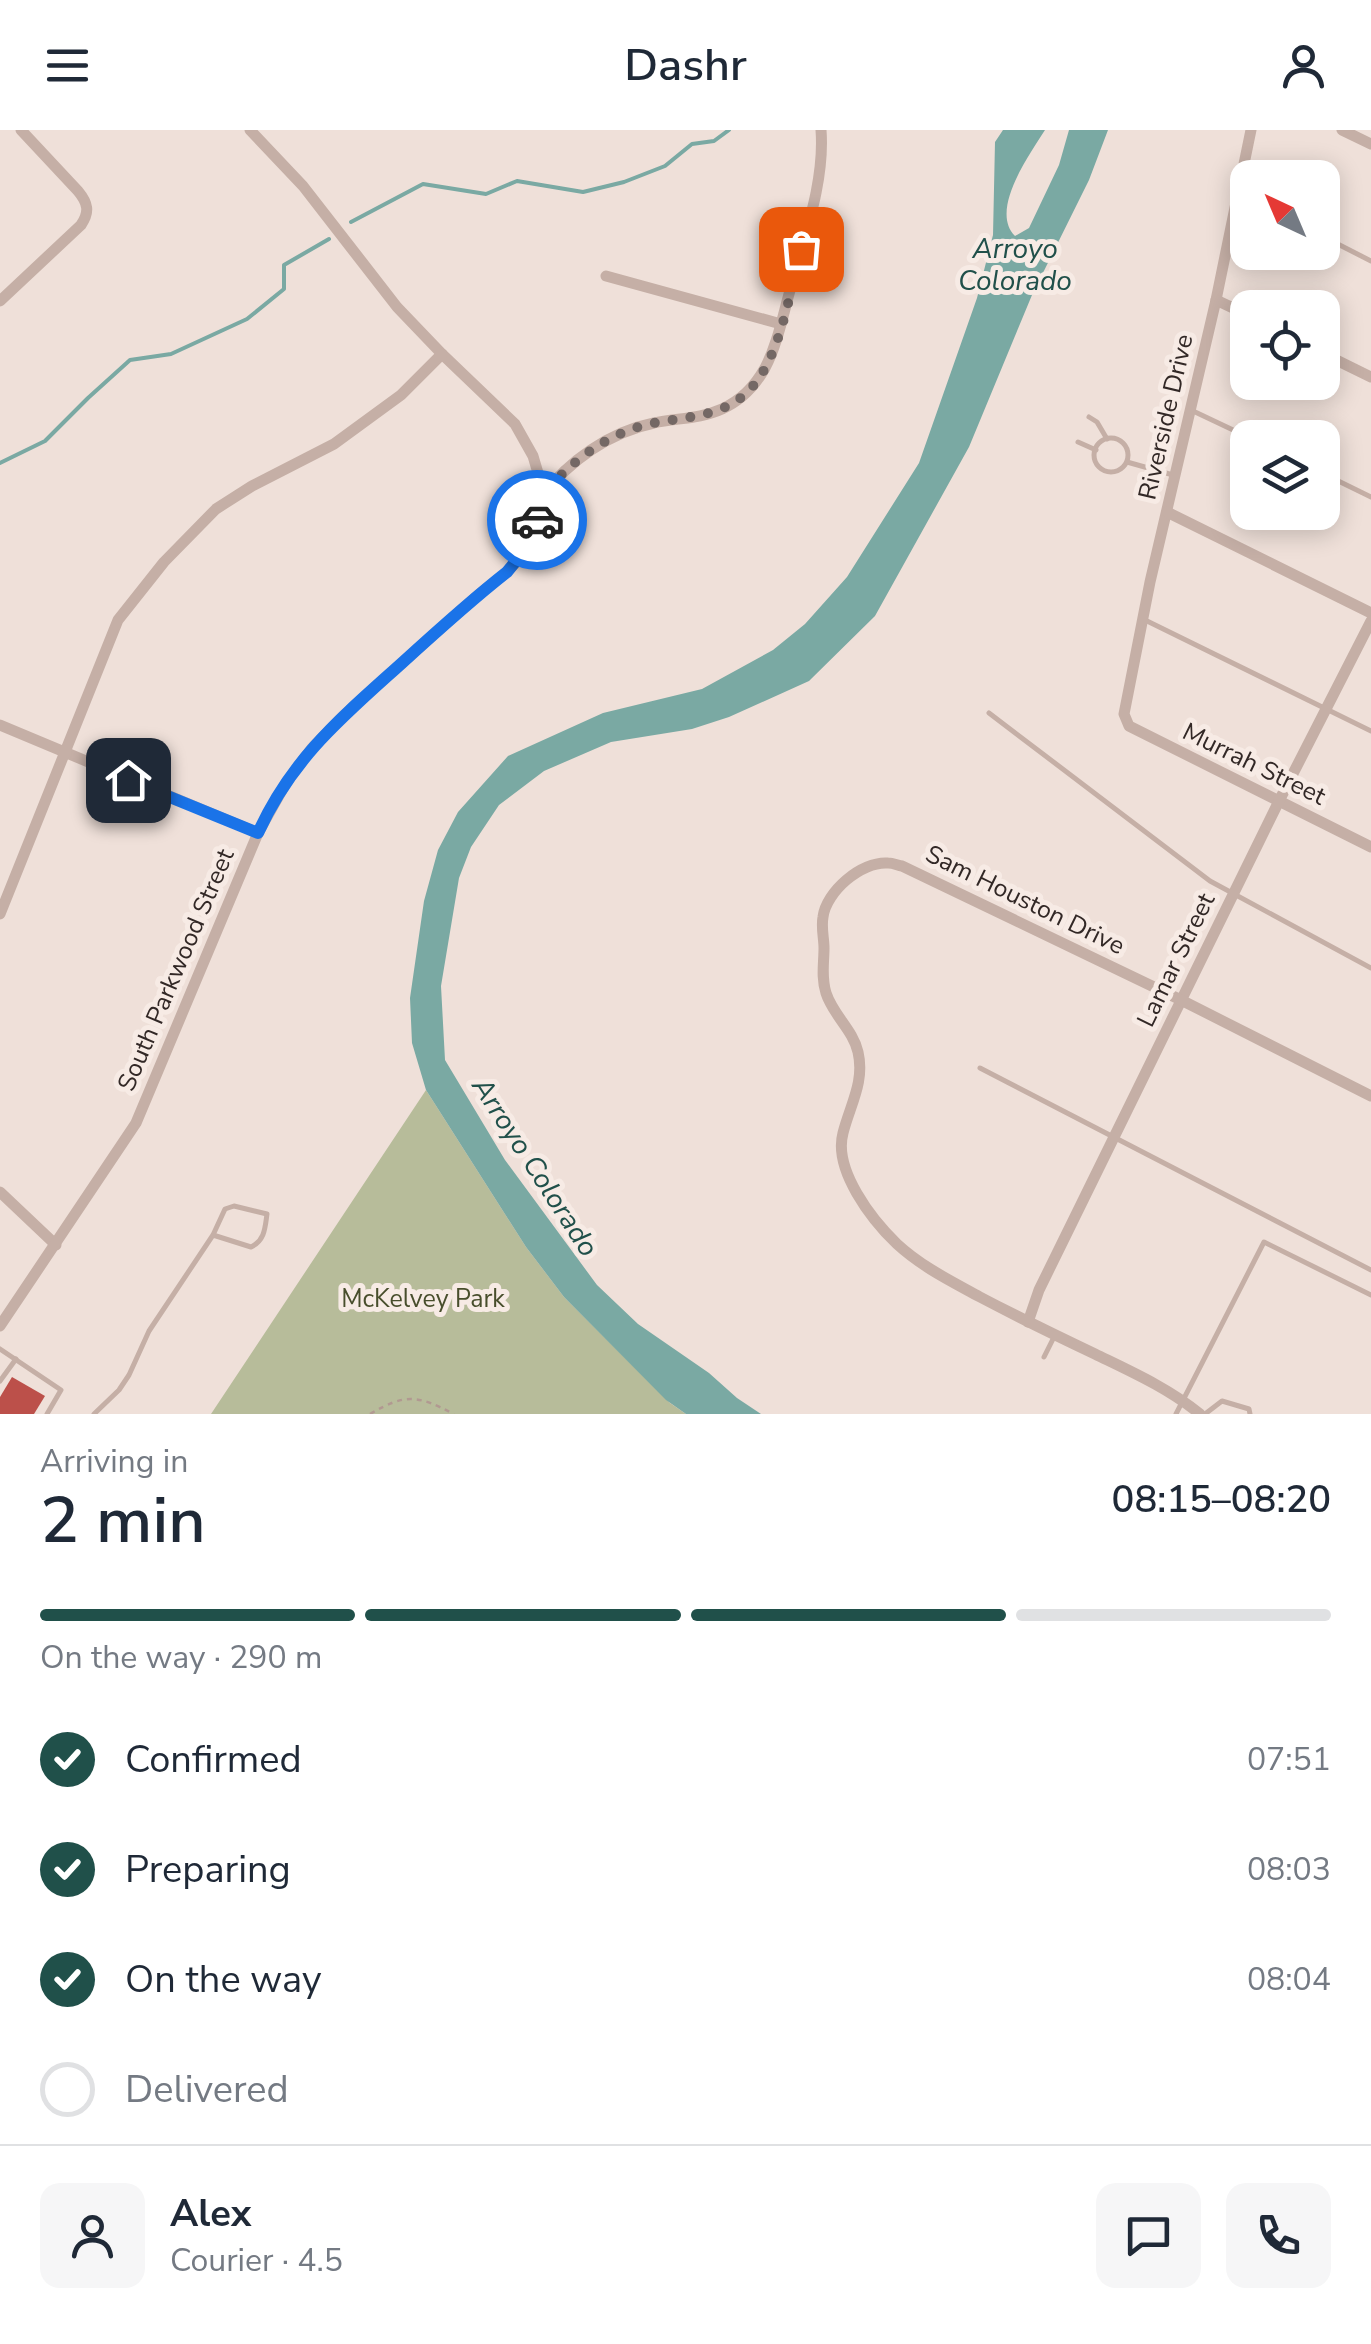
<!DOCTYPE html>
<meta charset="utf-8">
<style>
body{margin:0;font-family:"Nunito Sans",sans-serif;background:#f6f6f7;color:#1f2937;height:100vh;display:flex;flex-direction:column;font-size:38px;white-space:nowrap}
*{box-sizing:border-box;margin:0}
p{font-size:32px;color:#747a83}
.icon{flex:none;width:55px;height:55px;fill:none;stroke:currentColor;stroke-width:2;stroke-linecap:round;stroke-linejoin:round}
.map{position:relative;height:1284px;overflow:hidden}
.sheet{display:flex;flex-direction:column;background:#fff;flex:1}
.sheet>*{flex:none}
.needle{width:65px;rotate:316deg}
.tools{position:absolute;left:1230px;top:30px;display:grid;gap:20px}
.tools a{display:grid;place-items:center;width:110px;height:110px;border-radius:20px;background:#fff;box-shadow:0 5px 25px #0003;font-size:50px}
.pin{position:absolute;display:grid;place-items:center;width:85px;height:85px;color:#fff;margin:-42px;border-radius:20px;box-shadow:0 5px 15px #0006}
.courier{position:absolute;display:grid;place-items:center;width:100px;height:100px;margin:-50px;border:8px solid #1a73e8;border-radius:50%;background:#fff;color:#222;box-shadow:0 2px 12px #0007}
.summary em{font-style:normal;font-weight:600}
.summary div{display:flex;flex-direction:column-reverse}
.summary{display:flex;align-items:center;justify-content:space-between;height:170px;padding:0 40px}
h1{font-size:65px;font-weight:600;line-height:75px}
.bar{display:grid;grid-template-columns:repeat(4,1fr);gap:15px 10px;align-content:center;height:120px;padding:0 40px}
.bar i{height:12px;border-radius:8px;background:#e0e1e3}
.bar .current{background:#20504a}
.bar p{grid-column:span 4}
.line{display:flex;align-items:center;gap:25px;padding:0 40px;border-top:2px solid #e0e1e3}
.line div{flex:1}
.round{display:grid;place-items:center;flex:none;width:105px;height:105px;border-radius:20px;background:#f6f6f7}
ol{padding:0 40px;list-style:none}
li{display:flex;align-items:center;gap:30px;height:110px}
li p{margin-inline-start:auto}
li .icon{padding:10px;border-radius:50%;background:#20504a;color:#fff;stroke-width:4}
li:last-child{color:#747a83}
li i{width:55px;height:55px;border:5px solid #e0e1e3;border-radius:50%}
header{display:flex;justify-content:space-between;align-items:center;height:130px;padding:0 40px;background:#fff;font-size:45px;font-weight:600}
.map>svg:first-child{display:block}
</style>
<header><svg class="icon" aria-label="menu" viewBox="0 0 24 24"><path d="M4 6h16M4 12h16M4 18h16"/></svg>Dashr<svg class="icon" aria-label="person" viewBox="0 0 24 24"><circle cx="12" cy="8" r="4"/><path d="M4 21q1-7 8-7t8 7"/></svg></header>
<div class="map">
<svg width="1371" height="1284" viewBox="0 0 1371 1284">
<rect width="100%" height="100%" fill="#efe0d9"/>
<polygon fill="#b7bc9a" points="426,960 526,1117 564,1167 670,1273 686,1284 211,1284"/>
<path fill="#7aa9a3" d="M 1003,0 L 1045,0 C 1030,24 989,80 1015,106 L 1029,98 L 1059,35 L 1069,0 L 1108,0 L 1089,50 L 1032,165 L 969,317 L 875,486 L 809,551 L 729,587 L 692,599 L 611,612 L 544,641 L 499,675 L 471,717 L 459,748 L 441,856 L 445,930 L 505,1030 L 597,1155 L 638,1194 L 709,1243 L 737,1268 L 761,1284 L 686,1284 L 666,1270 L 564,1167 L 526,1117 L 426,960 L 412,913 L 410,868 L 424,771 L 438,720 L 458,682 L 508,626 L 603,583 L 702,559 L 773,520 L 805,494 L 847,447 L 919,333 L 977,168 L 993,105 L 995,12 Z"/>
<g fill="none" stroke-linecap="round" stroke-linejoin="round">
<g stroke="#7aa9a3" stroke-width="4">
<polyline points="351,92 423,54 486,64 517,51 583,62 624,52 665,36 692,14 714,11 729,0"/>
<polyline points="0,333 45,311 88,268 130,230 171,224 247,189 284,159 284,135 329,109"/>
</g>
</g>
<polygon fill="#bc504a" points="12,1247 45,1266 34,1284 0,1284 0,1267"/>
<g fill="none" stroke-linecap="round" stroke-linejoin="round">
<path stroke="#b19991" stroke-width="2.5" stroke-dasharray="5 5" stroke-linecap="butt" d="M 370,1284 C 406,1263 417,1265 454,1284"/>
<g stroke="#c5afa6" stroke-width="5">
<polyline points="1322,106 1371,131"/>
<polyline points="1193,281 1250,308"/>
<polyline points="1089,287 1097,292 1107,309"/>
<circle cx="1111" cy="325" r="17"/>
<polyline points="1078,312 1096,320"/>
<polyline points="1127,332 1173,345"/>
<polyline points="1322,343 1371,367"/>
<polyline points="1145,490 1371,601"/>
<polyline points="989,583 1210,751 1371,838"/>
<polyline points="980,938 1371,1140"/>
<polyline points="0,1219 61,1260 47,1284"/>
<polyline points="1044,1227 1054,1207"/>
<polyline points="0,1251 16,1229"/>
<path d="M 94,1284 L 119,1260 L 129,1245 L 149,1201 L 213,1105 L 225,1079 L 234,1076 L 267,1084 C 265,1098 265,1110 251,1117 L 213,1105"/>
<polyline points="1176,1284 1264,1112 1371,1165"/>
<polyline points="1205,1284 1222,1271 1249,1279 1250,1284"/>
</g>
<g stroke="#c5afa6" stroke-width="11">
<polyline points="250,0 303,56 397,177 442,224 515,294 533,326 538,343 541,367"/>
<polyline points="1251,0 1216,170 1150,452 1124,584 1129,596 1371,717"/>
<polyline points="1342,0 1371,14"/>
<polyline points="606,146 781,194"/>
<polyline points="1216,170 1248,185"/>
<path d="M 0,171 L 81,95 C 90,82 88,73 78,61 L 21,0"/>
<polyline points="1322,223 1371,247"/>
<polyline points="1167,382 1371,483"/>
<polyline points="0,595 258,703"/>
<polyline points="0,784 118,490 164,432 216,379 252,356 334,314 401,265 442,224"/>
<polyline points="0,1062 56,1115"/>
<polyline points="1028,1192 1039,1160 1279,671 1371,491"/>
<path d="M 0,1196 L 136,993 L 258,703 L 286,653 L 312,618 L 344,585 L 478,465 L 507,442 L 520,428 L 536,394 L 541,367 C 569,331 609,302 654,293 C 676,288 700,289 722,279 C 740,271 755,256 765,238 C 778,213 783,184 791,157 C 804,107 825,52 821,0"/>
<path d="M 1200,1284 C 1168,1258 1132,1242 1095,1224 C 1057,1206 1018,1187 980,1167 C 951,1151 922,1137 897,1114 C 872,1090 833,1040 843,1003 C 850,975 865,952 858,922 C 853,900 833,885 826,863 C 821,847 824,833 824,818 C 824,808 821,798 823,787 C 826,762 861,731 888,733 C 893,733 897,735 902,736 L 1181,870 L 1371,966"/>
</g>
</g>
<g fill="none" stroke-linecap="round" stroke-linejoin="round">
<path stroke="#746865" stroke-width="10" stroke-dasharray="0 18" d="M 537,390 C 539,383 539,374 541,367 C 543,361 552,355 556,350 C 584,322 615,301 654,293 C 690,286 727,287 753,256 C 781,223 790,161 801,119"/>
<path stroke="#1a73e8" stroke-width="12" d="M 128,650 L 258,703 C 292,628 342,587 402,533 C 436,502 470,471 507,442 C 521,426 531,410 537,390"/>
</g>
<g text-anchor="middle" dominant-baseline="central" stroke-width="10" stroke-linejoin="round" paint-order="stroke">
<g font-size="25" fill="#322826" stroke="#f7ebe5">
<text transform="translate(1166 287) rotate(-77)">Riverside Drive</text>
<text transform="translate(1254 634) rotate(26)">Murrah Street</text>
<text transform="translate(1025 770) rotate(26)">Sam Houston Drive</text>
<text transform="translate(1176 830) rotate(-64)">Lamar Street</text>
<text transform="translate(176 840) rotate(-67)">South Parkwood Street</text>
</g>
<g font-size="25" fill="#484e2c" stroke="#f7ebe5">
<text x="423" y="1169">McKelvey Park</text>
</g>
<g font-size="28" font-style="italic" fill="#20504a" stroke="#f7ebe5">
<text x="1015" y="119">Arroyo<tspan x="1015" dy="32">Colorado</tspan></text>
<text transform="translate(535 1037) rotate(57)">Arroyo Colorado</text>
</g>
</g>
</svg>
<div class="tools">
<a><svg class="needle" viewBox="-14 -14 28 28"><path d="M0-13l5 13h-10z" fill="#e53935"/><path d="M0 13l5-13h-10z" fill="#747a83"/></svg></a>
<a><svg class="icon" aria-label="locate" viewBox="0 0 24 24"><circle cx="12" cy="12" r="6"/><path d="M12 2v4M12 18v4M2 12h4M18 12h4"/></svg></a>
<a><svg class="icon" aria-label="layers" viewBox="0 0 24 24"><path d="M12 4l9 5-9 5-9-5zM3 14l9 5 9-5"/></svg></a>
</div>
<div class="pin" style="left:801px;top:119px;background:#ea580c"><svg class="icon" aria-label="bag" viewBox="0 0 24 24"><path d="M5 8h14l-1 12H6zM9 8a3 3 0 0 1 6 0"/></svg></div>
<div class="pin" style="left:128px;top:650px;background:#1f2937"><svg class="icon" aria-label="home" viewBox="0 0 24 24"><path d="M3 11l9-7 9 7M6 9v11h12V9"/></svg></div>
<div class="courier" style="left:537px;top:390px"><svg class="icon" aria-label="car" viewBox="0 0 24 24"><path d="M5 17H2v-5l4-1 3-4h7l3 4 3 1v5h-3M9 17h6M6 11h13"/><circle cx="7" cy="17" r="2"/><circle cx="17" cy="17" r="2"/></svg></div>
</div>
<section class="sheet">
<div class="summary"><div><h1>2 min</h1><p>Arriving in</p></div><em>08:15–08:20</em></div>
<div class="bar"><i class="current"></i><i class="current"></i><i class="current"></i><i></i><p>On the way · 290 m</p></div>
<ol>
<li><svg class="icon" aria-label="check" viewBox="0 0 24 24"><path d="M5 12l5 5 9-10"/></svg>Confirmed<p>07:51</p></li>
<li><svg class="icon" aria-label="check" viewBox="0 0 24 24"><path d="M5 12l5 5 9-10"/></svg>Preparing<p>08:03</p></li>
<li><svg class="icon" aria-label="check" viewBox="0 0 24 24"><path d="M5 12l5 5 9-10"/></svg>On the way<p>08:04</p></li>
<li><i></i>Delivered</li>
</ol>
<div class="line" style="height:180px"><a class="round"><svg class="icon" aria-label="person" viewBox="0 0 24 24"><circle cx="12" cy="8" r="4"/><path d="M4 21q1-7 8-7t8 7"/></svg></a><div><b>Alex</b><p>Courier · 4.5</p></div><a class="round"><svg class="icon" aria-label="chat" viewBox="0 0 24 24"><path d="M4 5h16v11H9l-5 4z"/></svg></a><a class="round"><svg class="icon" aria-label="phone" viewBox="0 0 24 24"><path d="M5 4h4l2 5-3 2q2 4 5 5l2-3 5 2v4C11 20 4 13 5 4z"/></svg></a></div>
</section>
